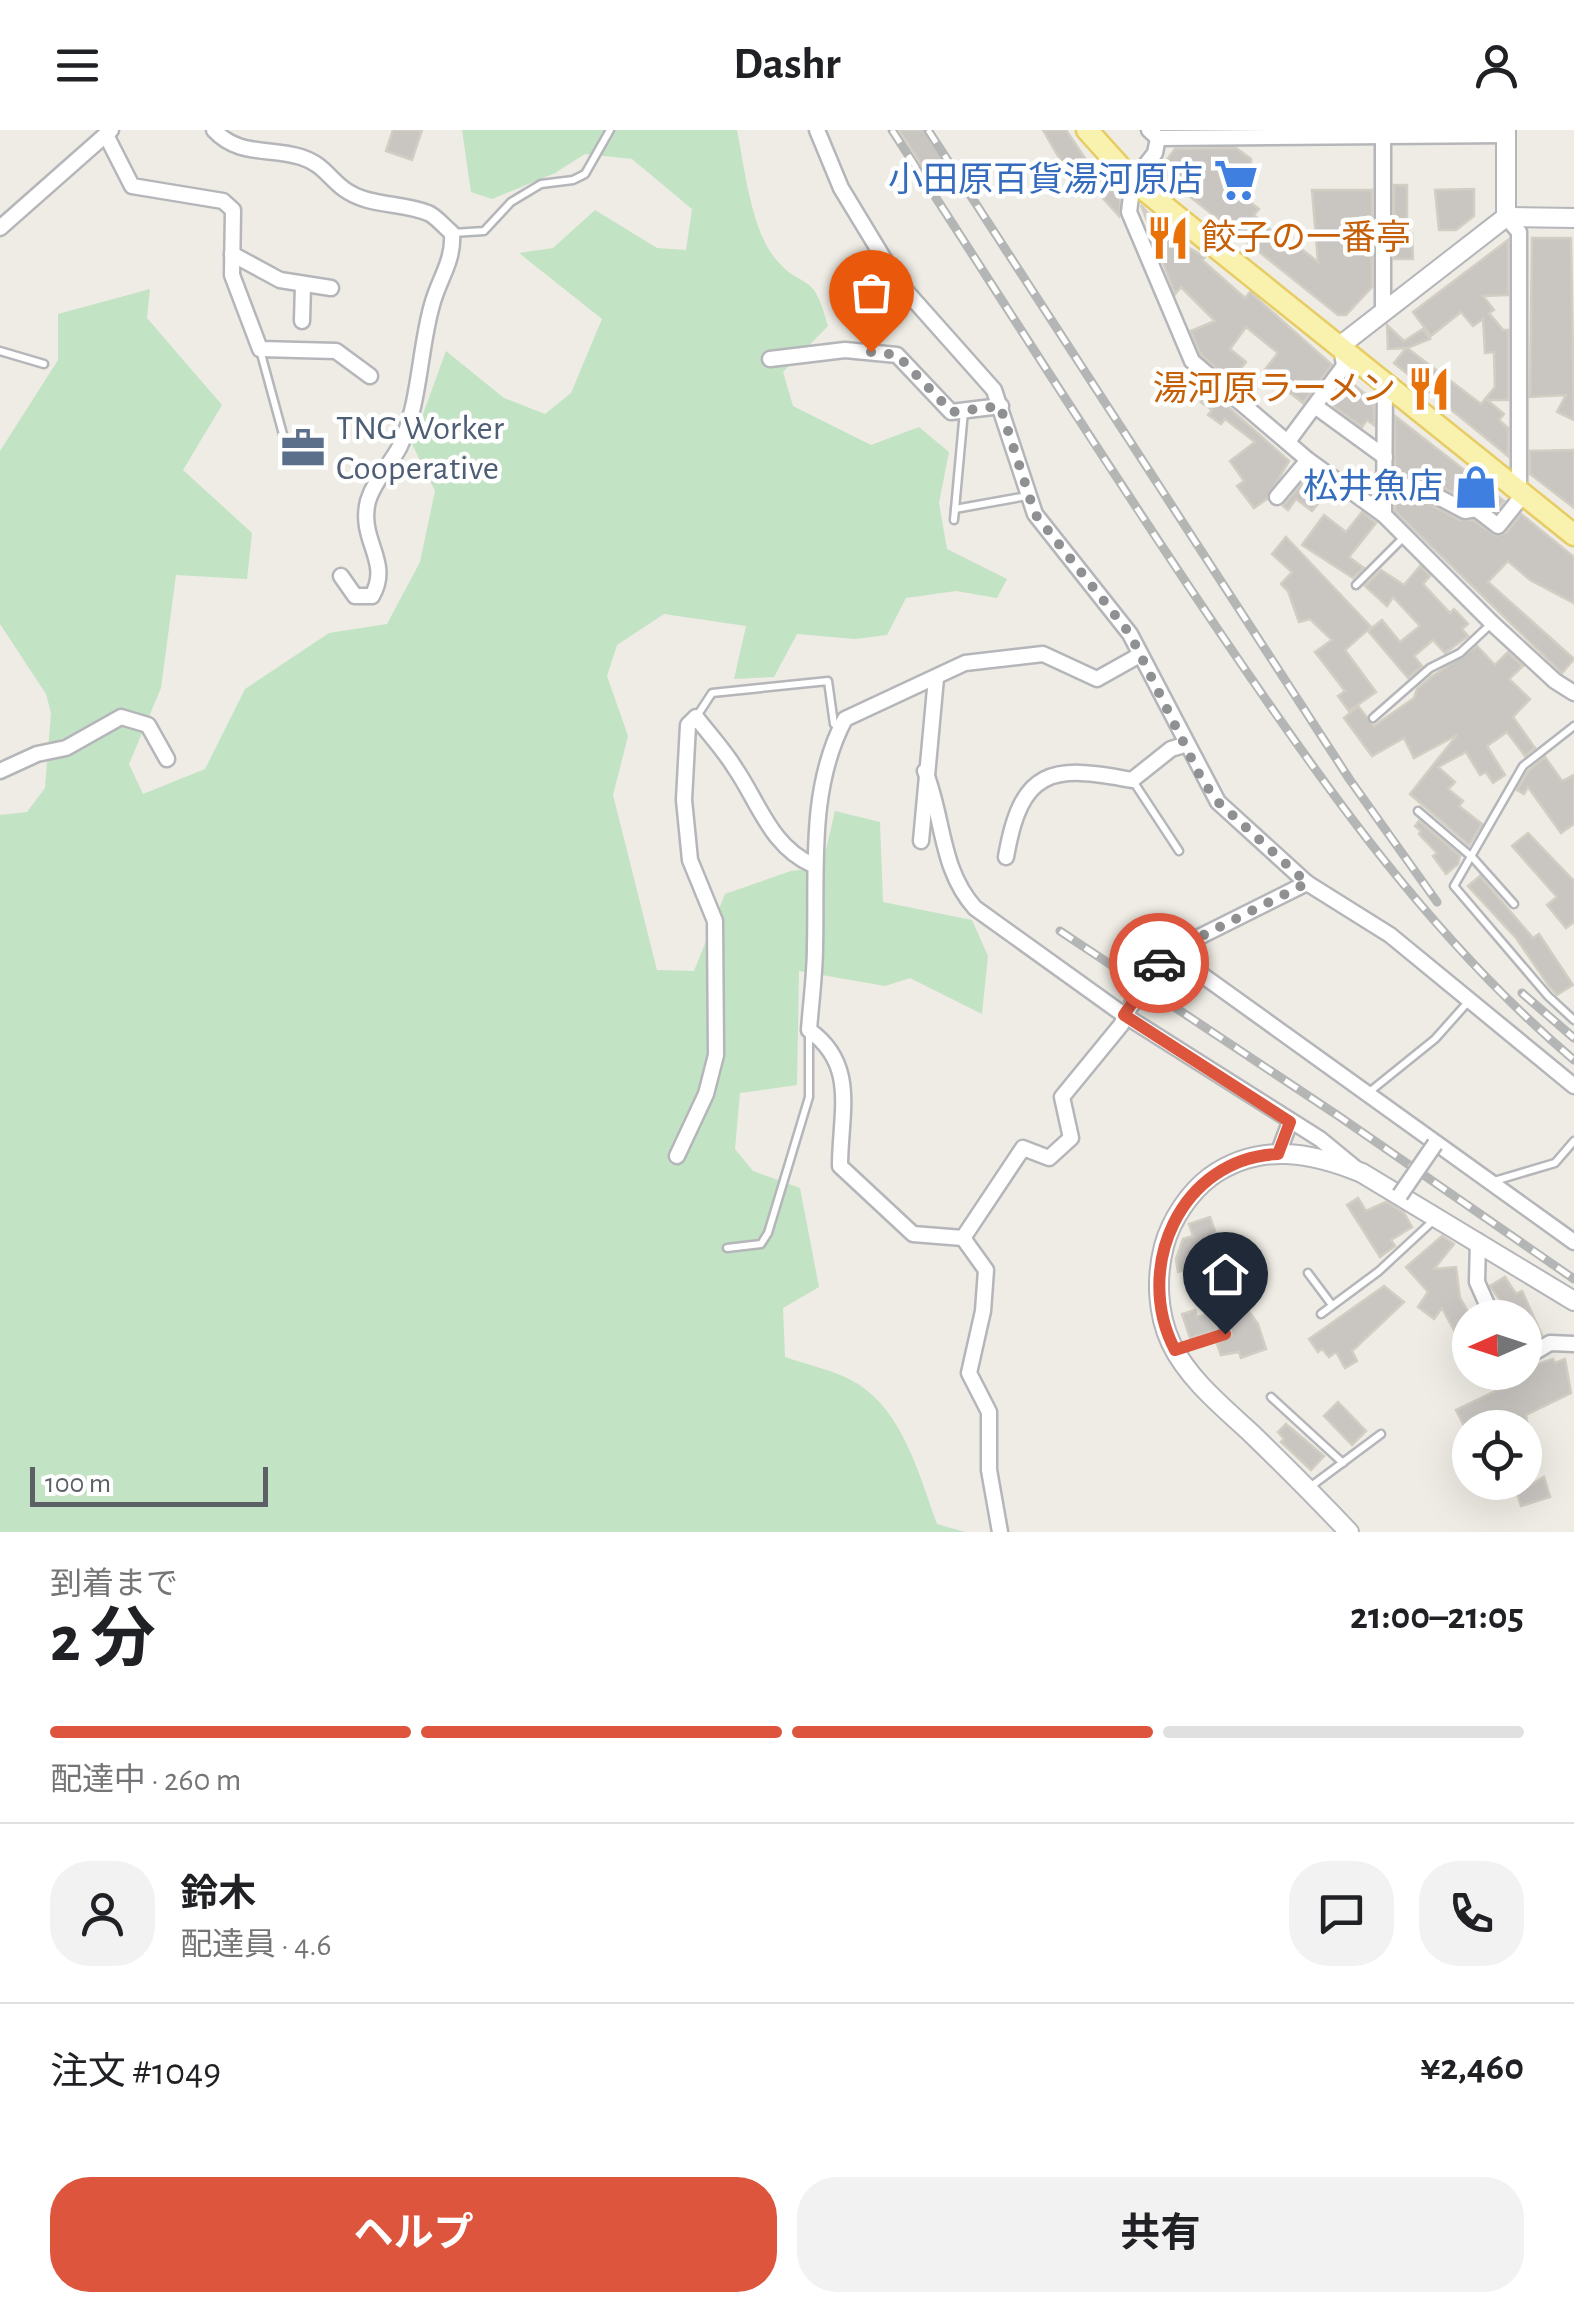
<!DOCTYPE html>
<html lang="ja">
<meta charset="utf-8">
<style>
body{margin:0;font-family:"Alegreya Sans","Noto Sans JP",sans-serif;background:#f2f2f2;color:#202124;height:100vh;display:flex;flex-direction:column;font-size:38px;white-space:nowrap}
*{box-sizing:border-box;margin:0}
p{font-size:32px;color:#757577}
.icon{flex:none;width:55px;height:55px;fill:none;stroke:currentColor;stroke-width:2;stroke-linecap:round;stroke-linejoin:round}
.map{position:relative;height:1402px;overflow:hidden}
.side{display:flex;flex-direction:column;background:#fff;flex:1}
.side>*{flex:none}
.needle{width:65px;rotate:267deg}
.controls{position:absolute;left:1452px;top:1170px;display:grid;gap:20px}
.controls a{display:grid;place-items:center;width:90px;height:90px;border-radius:50%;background:#fff;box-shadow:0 10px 40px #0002;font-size:50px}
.scale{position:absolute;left:30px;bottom:25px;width:238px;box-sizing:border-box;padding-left:10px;border:5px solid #5c5f64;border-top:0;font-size:28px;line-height:35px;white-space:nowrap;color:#5c5f64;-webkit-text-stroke:8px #fff;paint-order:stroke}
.pin{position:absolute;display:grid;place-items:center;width:85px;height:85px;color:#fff;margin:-102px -42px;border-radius:50% 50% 50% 0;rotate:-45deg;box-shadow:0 0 10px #0007}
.pin .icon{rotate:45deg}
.courier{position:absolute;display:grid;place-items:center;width:100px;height:100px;margin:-50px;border:8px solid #dc553c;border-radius:50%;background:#fff;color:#222;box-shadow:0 2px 12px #0007}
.headline em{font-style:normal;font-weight:700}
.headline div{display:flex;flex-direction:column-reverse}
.headline{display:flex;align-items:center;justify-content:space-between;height:170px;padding:0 50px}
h1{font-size:65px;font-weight:700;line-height:75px}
.bar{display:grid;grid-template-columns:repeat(4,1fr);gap:15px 10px;align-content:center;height:120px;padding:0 50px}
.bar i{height:12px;border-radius:8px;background:#e0e0e0}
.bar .active{background:#dc553c}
.bar p{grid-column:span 4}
.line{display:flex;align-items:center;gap:25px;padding:0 50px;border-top:2px solid #e0e0e0}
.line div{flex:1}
.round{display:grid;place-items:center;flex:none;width:105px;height:105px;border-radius:40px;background:#f2f2f2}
.cta{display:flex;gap:20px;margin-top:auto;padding:20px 50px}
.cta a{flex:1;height:115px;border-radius:40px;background:#dc553c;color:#fff;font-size:40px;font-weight:700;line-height:115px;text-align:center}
.cta a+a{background:#f2f2f2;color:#202124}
header{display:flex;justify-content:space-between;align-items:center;height:130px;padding:0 50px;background:#fff;font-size:45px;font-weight:700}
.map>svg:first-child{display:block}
</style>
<header><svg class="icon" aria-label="menu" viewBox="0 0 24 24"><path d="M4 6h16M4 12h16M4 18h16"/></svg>Dashr<svg class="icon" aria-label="person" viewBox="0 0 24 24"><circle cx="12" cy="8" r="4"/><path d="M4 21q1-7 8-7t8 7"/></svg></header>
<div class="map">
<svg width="1574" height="1402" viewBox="0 0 1574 1402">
<rect width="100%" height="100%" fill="#eeece4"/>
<path fill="#c3e3c5" d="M 462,0 L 737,0 C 744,35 751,98 774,127 C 803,163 813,137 828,196 L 783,242 L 793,276 L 871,315 L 919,297 L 949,322 L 939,373 L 947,419 L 1007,449 L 997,468 L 956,461 L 906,468 L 887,505 L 855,509 L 797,504 L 774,547 L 734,549 L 746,496 L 664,484 L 617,515 L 607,546 L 628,606 L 613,665 L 657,840 L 694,841 L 725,764 L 791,741 L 822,737 L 835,681 L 880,692 L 883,772 L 972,790 L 988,826 L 982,884 L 910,848 L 885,856 L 799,841 L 797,955 L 740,963 L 735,1019 L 753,1041 L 800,1058 L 819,1157 L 783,1178 L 785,1227 C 808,1235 838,1241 858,1254 C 903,1282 920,1347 937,1394 L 965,1402 L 0,1402 L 0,685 L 27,682 L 45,658 L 51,583 L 46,564 L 0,494 L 0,321 L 58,230 L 58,184 L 150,159 L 147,188 L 222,275 L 183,340 L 252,403 L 247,449 L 176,445 L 161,558 L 129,634 L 143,664 L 205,639 L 245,559 L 329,503 L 387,494 L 420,432 L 435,361 L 412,314 L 446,221 L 504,268 L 545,284 L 571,263 L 602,189 L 519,123 L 553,118 L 595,80 L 657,118 L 686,120 L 692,79 L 632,29 L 585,24 L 555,43 L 492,69 L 471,62 Z"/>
<g fill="#c9c6c2" stroke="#d2cec3" stroke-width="2.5">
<polygon points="393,0 422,0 412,30 386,21"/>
<polygon points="899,0 924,0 954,46 936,57"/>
<polygon points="1043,0 1066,0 1099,49 1104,45 1121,62 1119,86 1072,34 1065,38"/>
<polygon points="1236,18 1251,29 1251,53 1241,65 1259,79 1254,85 1291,118 1295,114 1318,132 1312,60 1372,60 1372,157 1346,185 1338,185 1158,41 1175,19"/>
<polygon points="1394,55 1407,55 1407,104 1412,104 1413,129 1394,129"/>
<polygon points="1474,59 1474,86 1456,100 1439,100 1435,60"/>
<polygon points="1141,75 1165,104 1205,127 1202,130 1245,168 1250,162 1332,235 1303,273 1263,242 1278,223 1246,197 1230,219 1246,232 1231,251 1201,225 1191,201 1215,191 1181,157 1175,164"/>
<polygon points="1532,108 1571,108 1574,290 1557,282 1566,265 1530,267"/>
<polygon points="1508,110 1508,165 1483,166 1494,180 1489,183 1503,200 1508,200 1508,270 1487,270 1504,284 1499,290 1508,298 1508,326 1394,233 1406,218 1388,219 1387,195 1404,211 1423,199 1430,209 1407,218 1481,274 1495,257 1494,222 1485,223 1483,189 1473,196 1461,182 1431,206 1413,182"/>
<polygon points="1347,249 1374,271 1374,295 1367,290 1362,297 1329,273"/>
<polygon points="1199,251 1289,331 1267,369 1254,378 1237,356 1244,351 1230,331 1255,312 1225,289 1221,294 1208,285 1212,280 1201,272 1205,268 1195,256"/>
<polygon points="1395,286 1504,371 1496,381 1479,369 1467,370 1425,348 1395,344"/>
<polygon points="1574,320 1574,378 1530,344 1530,321"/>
<polygon points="1306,349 1324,366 1312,381 1296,369 1288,380 1283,376"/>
<polygon points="1395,365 1418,368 1460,390 1473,390 1496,406 1506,403 1521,384 1574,427 1574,473 1530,450 1508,431 1488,452 1574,529 1562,543 1395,381"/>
<polygon points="1362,382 1376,393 1349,427 1364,438 1353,448 1302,415 1324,385 1346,402"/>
<polygon points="1286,407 1371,497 1345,520 1376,562 1349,581 1338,566 1345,561 1315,522 1332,510 1310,489 1299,492 1288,461 1281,454 1292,442 1272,424"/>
<polygon points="1420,436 1430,446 1423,454 1450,483 1454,479 1468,494 1462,499 1468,506 1445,523 1433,510 1414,526 1422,536 1408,548 1368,501 1382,490 1400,512 1420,496 1393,467 1387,476 1365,456 1381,440 1404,455"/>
<polygon points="1477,516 1495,535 1508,522 1523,536 1509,549 1530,569 1513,587 1535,618 1525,626 1507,602 1487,616 1505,645 1493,653 1486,642 1480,645 1466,622 1438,637 1455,652 1448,659 1463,671 1459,676 1482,694 1469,715 1410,664 1457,605 1414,628 1404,608 1372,626 1344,588 1358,576 1374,596 1414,568 1417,559 1431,547"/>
<polygon points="1545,627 1562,651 1574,645 1574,694 1561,703 1528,657 1524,664 1517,660 1528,641"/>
<polygon points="1419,691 1460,726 1458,734 1446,744 1433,726 1437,723 1419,704 1421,701 1415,696"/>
<polygon points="1528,703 1574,751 1574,792 1566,798 1547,775 1557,767 1512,716"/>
<polygon points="1480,746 1533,808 1539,804 1573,855 1557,865 1549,856 1516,808 1468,756"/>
<polygon points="1358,1068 1366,1081 1386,1072 1404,1083 1412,1097 1391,1110 1395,1116 1380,1127 1347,1075"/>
<polygon points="1210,1087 1232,1151 1219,1155 1209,1133 1178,1142 1176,1129 1183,1109 1193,1106 1189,1094"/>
<polygon points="1442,1106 1454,1114 1434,1139 1456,1137 1460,1168 1470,1185 1470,1230 1442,1178 1434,1189 1418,1177 1428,1162 1406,1137"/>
<polygon points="1505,1147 1516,1164 1522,1161 1542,1205 1525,1216 1525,1179 1514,1184 1512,1178 1507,1180 1490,1156"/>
<polygon points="1384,1156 1404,1172 1352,1221 1357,1231 1345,1238 1336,1222 1329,1227 1322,1219 1318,1222 1309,1209"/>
<polygon points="1242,1172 1258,1194 1266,1219 1241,1228 1239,1222 1221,1225 1217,1214 1232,1205 1227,1184"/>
<polygon points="1195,1180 1197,1187 1208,1184 1217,1200 1190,1208 1182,1184"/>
<polygon points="1553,1229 1555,1233 1565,1229 1571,1263 1526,1285 1528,1298 1465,1298 1456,1280 1525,1247 1525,1238"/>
<polygon points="1338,1272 1366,1301 1352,1315 1324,1286"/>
<polygon points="1286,1294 1324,1326 1311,1340 1281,1312 1284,1309 1278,1302"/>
<polygon points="1544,1347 1550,1367 1521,1376 1517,1363"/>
</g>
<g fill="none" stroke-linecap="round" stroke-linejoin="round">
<g stroke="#b5b6ba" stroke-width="11">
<g id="service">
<polyline points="453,103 484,101 511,72 541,54 573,50 585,44 610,0"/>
<polyline points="260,220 290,330"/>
<polyline points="0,221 44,234"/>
<polyline points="955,379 1027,366"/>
<polyline points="954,390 964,281"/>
<polyline points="1356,455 1404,407"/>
<polyline points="697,586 712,563 828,551 834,594 839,598"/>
<polyline points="1373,588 1430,538 1460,523 1492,493"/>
<polyline points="1574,596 1523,636 1454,756 1548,866 1574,890"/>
<polyline points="1133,651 1179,721"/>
<polyline points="1418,681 1473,728 1514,774"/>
<polyline points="1368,963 1435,909 1468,872"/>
<polyline points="1491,1052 1555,1033 1574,1011"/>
<polyline points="727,1118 761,1114 768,1103 809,967 809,902"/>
<polyline points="1308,1143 1332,1175"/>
<polyline points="1321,1184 1379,1141 1435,1089"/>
<polyline points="1176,1220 1225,1204 1212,1156"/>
<polyline points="1271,1267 1343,1333"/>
<polyline points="1310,1357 1381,1304"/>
</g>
</g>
<g stroke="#b5b6ba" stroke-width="19">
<g id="minor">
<path d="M 214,0 C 239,27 269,17 301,27 C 323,34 328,47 344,59 C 368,77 402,72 428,83 C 436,86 444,97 452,103 C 454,132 439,148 432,175 C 419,220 420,276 399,318 C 389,336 374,351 368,371 C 358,411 392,431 372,466 L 355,466 L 341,446"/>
<polyline points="817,0 841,58 898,152 994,260 1035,384 1130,504 1218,672 1307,753 1390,805 1574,956"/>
<polyline points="1149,0 1158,8 1506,5"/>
<polyline points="106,5 132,56 223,71 233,80 232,145 260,219 336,221 370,246"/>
<polyline points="1158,8 1155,23 1133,51 1129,82 1192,231 1308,330 1384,385 1492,493 1555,551 1574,563"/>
<polyline points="1506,87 1519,102 1519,362"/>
<polyline points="0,98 111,0"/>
<polyline points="232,124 280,150 331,158"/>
<polyline points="1383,180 1383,1"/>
<polyline points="302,191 303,155"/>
<polyline points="770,229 845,220 897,225 951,282 1001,276"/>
<polyline points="1315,276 1385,327"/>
<polyline points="1289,310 1344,236 1341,215"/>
<polyline points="1385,353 1421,358 1465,381 1476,379 1498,396 1523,365"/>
<polyline points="1277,367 1308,330"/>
<polyline points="1384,385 1385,252"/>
<polyline points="0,641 37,624 66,618 121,587 148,595 167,629"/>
<path d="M 925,641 C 944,688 940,739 975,778 L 1124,885 L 1320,1009 L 1354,1037"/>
<polyline points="921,711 936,548"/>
<path d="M 1006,727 C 1021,639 1051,634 1132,650 L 1171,619 L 1184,615"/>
<polyline points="1170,822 1574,1112"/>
<polyline points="1165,824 1307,753"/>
<polyline points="1278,1024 1290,992"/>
<path d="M 677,1026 L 706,964 L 716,925 L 715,791 L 690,730 L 684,670 L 688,595 L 696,587 C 709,604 724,620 735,638 C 759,673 771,717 813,735"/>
<path d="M 963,1108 L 913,1104 L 840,1036 C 840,983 858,935 809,900 C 811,872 815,844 815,816 C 817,741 808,658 845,589 L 965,533 L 1043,524 L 1097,549 L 1138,526"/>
<polyline points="963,1108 1023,1018 1049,1028 1071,1008 1062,967 1121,895 1129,879"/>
<polyline points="963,1108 986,1140 983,1181 969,1243 989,1282 989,1340 1000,1402"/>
<polyline points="1478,1111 1477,1152 1493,1188"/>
<polyline points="1525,1228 1550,1213 1574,1214"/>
<polyline points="1491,1248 1500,1242"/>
</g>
</g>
<g stroke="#b5b6ba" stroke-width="22">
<g id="tertiary">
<polyline points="1506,0 1506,87"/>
<polyline points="1341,215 1506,87 1574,88"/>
<path d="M 1349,1402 C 1317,1368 1285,1336 1252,1304 C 1223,1277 1188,1249 1171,1213 C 1157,1183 1156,1147 1164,1116 C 1171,1090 1189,1063 1210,1047 C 1259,1012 1311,1022 1362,1043 L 1574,1171"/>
</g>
</g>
<g stroke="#e7cc64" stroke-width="25">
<polyline id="primary" points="1087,0 1133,51 1574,405"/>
</g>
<use href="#service" stroke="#fff" stroke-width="6"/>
<use href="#minor" stroke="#fff" stroke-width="14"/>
<use href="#tertiary" stroke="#fff" stroke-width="18"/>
<use href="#primary" stroke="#f9f2ae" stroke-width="20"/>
<g stroke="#b4b5b5" stroke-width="9">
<g id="rail">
<path d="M 892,0 C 1002,169 1109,340 1223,507 C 1326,659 1433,810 1574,930"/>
<polyline points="928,0 1350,650 1437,772"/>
<polyline points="1060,801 1340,987 1574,1149"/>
<polyline points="1522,863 1574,908"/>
</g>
</g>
<use href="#rail" stroke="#fff" stroke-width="5" stroke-dasharray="15" stroke-linecap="butt"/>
<g stroke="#b5b6ba" stroke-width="19" stroke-linecap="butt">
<g id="minor-bridge">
<polyline points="1131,876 1164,825"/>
<polyline points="1400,1065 1435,1014"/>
</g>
</g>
<use href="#minor-bridge" stroke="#fff" stroke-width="14"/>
</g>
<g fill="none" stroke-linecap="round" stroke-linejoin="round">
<polyline stroke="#8f9091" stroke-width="10" stroke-dasharray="0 18" points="871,222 897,225 952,282 1000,276 1035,384 1130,504 1202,650 1218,672 1307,753 1164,825 1159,833"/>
<path stroke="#dc553c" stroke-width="12" d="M 1159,833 L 1124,885 L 1290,992 L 1278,1024 C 1181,1028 1132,1138 1175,1220 L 1225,1204"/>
</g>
<defs>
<g id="supermarket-bare" transform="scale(3.45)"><path d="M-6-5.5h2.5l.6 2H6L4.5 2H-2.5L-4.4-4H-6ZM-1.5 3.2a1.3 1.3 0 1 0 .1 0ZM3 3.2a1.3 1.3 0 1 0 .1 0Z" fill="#3f7fe0" stroke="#fff" stroke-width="2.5" paint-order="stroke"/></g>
<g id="restaurant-bare" transform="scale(3.45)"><path d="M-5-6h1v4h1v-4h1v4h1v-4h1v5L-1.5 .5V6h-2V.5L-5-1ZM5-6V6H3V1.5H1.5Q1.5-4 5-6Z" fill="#e8710a" stroke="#fff" stroke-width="2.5" paint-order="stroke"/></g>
<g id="office-bare" transform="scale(3.45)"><path d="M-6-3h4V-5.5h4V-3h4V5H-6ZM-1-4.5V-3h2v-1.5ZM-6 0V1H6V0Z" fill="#5c6f8a" stroke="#fff" stroke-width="2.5" paint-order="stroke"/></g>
<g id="shop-bare" transform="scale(3.45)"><path d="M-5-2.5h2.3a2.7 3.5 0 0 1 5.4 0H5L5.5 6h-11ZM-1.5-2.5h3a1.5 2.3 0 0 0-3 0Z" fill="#3f7fe0" stroke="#fff" stroke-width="2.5" paint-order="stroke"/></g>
</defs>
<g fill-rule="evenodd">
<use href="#supermarket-bare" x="1236" y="50"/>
<use href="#restaurant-bare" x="1168" y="108"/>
<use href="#restaurant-bare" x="1429" y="259"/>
<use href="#office-bare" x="303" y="318"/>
<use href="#shop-bare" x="1476" y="357"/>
</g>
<g text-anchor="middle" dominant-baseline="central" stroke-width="9" stroke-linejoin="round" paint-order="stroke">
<g font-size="35" fill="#366cbe" stroke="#fff" text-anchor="end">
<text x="1203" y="50">小田原百貨湯河原店</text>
<text x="1443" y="357">松井魚店</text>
</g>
<g font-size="35" fill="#c56008" stroke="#fff" text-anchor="start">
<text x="1201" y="108">餃子の一番亭</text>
<text x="1396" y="259" text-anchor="end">湯河原ラーメン</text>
</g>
<g font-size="35" fill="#4e5e75" stroke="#fff" text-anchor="start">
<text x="336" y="298">TNG Worker<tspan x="336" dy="40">Cooperative</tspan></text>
</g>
</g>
</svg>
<div class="controls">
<a><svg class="needle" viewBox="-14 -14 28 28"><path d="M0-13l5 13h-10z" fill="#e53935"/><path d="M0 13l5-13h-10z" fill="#757577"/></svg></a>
<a><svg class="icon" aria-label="locate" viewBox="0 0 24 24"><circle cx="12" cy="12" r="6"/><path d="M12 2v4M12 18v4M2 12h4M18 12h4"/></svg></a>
</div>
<div class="scale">100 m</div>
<div class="pin" style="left:871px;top:222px;background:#ea580c"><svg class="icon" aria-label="bag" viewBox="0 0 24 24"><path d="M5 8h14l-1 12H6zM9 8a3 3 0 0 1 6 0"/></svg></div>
<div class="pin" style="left:1225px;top:1204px;background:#1f2937"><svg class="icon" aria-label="home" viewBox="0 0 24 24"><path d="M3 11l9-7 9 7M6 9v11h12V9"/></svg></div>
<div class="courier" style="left:1159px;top:833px"><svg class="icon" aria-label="car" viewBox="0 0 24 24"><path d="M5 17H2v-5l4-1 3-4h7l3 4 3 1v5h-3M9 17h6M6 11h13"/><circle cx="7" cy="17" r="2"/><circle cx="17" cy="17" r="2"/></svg></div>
</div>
<section class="side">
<div class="headline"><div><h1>2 分</h1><p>到着まで</p></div><em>21:00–21:05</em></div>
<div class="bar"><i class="active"></i><i class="active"></i><i class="active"></i><i></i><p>配達中 · 260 m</p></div>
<div class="line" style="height:180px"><a class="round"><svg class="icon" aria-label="person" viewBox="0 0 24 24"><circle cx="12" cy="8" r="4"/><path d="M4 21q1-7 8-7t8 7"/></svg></a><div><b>鈴木</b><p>配達員 · 4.6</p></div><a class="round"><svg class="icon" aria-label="chat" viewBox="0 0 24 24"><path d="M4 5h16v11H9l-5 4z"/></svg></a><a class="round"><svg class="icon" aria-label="phone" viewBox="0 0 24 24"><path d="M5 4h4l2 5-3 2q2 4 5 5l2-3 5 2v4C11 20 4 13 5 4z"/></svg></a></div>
<div class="line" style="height:130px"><div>注文 #1049</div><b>¥2,460</b></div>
<div class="cta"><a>ヘルプ</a><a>共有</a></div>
</section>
